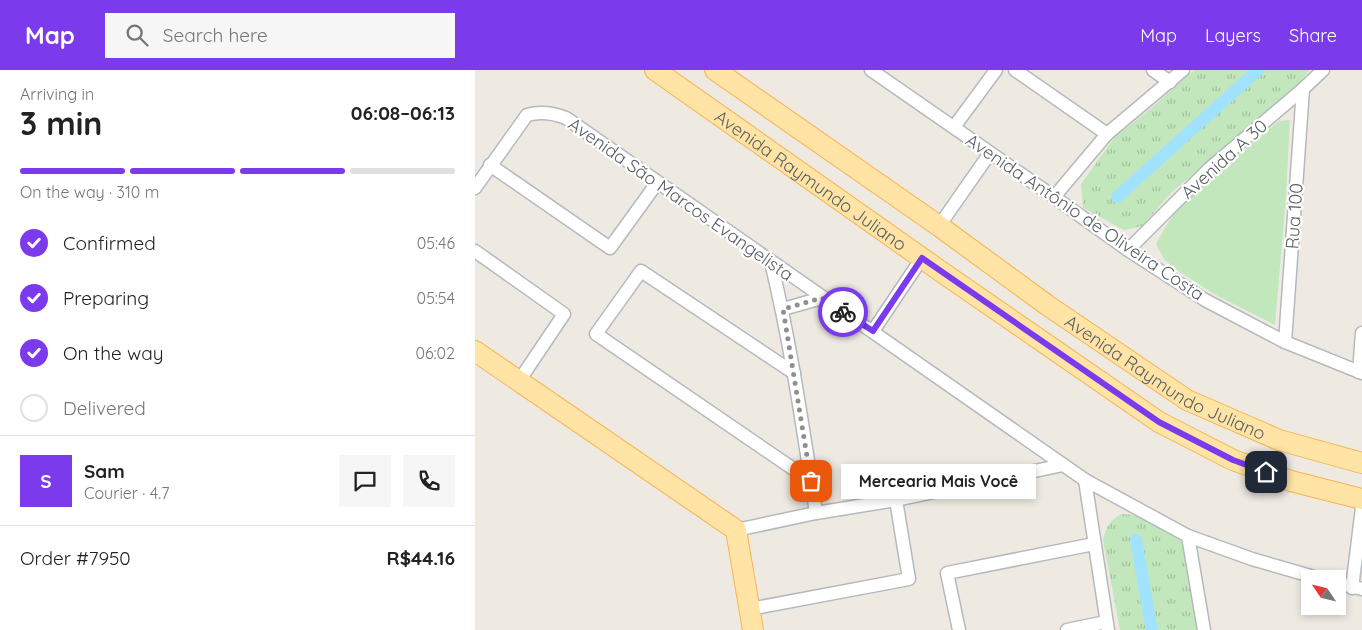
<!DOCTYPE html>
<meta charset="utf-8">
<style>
body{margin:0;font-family:Quicksand,sans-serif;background:#f6f6f6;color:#222;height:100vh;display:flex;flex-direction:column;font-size:19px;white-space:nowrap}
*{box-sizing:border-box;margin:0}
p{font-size:16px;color:#767676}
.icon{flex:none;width:28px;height:28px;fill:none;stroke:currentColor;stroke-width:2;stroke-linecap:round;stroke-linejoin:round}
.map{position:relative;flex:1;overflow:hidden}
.panel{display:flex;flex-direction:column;background:#fff;width:475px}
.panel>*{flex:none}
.needle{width:32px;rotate:305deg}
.controls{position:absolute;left:826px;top:500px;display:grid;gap:10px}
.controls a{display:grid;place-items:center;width:45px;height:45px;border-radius:0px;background:#fff;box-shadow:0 2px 8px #0003;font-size:25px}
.pin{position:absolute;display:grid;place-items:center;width:42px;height:42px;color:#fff;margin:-21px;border-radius:10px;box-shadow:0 2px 8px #0006}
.courier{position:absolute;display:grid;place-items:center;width:50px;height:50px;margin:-25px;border:4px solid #7c3aed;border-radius:50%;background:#fff;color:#222;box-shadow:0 1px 6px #0007}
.bubble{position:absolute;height:35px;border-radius:0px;background:#fff;box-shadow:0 2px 8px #0003;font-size:16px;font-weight:800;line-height:35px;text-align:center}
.head em{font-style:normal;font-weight:800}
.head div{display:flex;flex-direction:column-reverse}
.head{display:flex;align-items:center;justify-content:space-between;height:85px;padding:0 20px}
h1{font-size:32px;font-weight:800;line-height:38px}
.bar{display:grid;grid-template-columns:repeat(4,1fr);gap:8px 5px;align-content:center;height:60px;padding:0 20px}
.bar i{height:6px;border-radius:4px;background:#e0e0e0}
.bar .current{background:#7c3aed}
.bar p{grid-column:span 4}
.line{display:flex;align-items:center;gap:12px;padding:0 20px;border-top:1px solid #e0e0e0}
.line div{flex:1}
.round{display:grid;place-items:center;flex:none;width:52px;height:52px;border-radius:0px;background:#f6f6f6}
ol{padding:0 20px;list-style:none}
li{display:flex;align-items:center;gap:15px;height:55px}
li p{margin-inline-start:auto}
li .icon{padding:5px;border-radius:50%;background:#7c3aed;color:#fff;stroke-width:4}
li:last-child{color:#767676}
li i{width:28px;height:28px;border:2px solid #e0e0e0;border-radius:50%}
header{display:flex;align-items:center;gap:30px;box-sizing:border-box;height:70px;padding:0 25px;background:#7c3aed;color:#fff}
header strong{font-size:24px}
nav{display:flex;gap:28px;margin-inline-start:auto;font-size:18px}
.search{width:350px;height:45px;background:#f6f6f6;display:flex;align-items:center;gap:12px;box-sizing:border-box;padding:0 18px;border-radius:0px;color:#767676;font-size:19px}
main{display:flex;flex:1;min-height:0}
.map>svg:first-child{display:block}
</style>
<header>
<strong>Map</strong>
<div class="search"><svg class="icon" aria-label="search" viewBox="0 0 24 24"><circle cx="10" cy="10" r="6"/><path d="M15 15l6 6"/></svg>Search here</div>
<nav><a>Map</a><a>Layers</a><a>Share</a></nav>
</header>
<main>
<section class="panel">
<div class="head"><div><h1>3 min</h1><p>Arriving in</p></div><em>06:08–06:13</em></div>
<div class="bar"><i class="current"></i><i class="current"></i><i class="current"></i><i></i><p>On the way · 310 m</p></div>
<ol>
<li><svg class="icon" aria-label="check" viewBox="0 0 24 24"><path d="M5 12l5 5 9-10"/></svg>Confirmed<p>05:46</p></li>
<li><svg class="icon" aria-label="check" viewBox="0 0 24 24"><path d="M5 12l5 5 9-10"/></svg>Preparing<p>05:54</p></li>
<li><svg class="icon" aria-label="check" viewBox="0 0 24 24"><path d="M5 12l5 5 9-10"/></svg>On the way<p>06:02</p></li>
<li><i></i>Delivered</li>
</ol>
<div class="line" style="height:90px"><b class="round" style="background:#7c3aed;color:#fff">S</b><div><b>Sam</b><p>Courier · 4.7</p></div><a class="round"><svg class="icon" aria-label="chat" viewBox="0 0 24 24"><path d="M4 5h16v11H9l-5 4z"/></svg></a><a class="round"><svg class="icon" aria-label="phone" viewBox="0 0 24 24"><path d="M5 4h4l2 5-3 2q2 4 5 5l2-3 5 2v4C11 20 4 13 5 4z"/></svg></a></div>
<div class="line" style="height:65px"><div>Order #7950</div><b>R$44.16</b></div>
</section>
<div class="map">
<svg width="887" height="560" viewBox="0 0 887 560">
<defs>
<pattern id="grass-tufts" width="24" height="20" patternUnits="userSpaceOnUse" patternTransform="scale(1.25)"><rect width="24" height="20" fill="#c2e7bc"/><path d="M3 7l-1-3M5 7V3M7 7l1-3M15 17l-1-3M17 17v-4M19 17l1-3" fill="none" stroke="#a1bf9c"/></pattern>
</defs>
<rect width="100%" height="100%" fill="#eeeae2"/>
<g fill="url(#grass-tufts)">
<polygon points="719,0 834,0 825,12 696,123 667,156 649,160 608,138 606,114 639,68 674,40"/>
<path d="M 646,444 C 667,443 688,461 707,471 L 722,560 L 645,560 L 628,470 C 631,457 634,451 646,444 Z"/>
</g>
<polygon fill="#c2e7bc" points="815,50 811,127 800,255 739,224 699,198 689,189 681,174 691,156 707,132 804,51"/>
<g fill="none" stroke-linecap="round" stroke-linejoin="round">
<g stroke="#a1e3ff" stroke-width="12">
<polyline points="642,127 783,0"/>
<polyline points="661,470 677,560"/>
</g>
<g stroke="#b5b9bd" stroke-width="15">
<g id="minor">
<polyline points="396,0 579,127 653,180 730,230 810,272 887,303"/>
<polyline points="540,0 632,64"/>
<polyline points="678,0 695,12"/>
<polyline points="479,57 521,0"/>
<polyline points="15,95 135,178 182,113"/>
<path d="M 0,118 L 52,45 C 66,41 78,43 91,48 L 610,410 L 713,466 L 777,489 L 846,509"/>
<polyline points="579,127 632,64 708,0"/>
<polyline points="464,156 515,83"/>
<polyline points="653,180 734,99 828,19 848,0"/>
<polyline points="0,181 89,244 44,311"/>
<path d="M 296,192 C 316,275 328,359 341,443"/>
<polyline points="308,239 347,228"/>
<polyline points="398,261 447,188"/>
<polyline points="810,272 828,19"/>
<polyline points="884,302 887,263"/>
<polyline points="319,303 166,201 121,264 336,411"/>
<polyline points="610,410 633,560"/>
<polyline points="261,460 341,443 421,430 588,395"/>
<polyline points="713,466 729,560"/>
<polyline points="862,513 887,519"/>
<polyline points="877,518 887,438"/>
<polyline points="275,539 434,509 421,430"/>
<polyline points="484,560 472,503 619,474"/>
<polyline points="592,560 631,552"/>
</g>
</g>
<g stroke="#f9b250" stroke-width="22">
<g id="primary">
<path id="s1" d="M 180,0 L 471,205 L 684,352 L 758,390 L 816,411 L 887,429"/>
<path id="s2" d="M 240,0 L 464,156 L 572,235 L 712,330 L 804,370 L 887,393"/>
<polyline points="0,281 261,460 278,560"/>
</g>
</g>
<use href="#minor" stroke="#fff" stroke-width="12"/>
<use href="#primary" stroke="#ffe4a6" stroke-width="20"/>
</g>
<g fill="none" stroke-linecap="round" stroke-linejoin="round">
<polyline stroke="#8e9090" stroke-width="5" stroke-dasharray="0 9" points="336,411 308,239 347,228 368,242"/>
<polyline stroke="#7c3aed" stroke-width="6" points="368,242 398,261 447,188 684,352 758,390 791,402"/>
</g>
<g text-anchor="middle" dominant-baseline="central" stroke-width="4.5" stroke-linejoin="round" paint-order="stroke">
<g font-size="18" fill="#5a6064" stroke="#fff">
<text transform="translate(749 89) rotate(-42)">Avenida A 30</text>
<text stroke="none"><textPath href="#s1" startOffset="191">Avenida Raymundo Juliano</textPath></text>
<text transform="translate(206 129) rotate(35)">Avenida São Marcos Evangelista</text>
<text transform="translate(819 146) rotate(-86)">Rua 100</text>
<text transform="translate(610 147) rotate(34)">Avenida Antônio de Oliveira Costa</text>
<text stroke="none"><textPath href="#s2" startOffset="546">Avenida Raymundo Juliano</textPath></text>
</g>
</g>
</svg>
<div class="controls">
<a><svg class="needle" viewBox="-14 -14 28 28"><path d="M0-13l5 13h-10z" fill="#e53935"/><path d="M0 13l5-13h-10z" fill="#767676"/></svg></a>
</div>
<div class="pin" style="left:336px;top:411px;background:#ea580c"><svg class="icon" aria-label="bag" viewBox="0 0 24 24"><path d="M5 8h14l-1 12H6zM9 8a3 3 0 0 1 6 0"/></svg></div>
<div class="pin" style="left:791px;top:402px;background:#1f2937"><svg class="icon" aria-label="home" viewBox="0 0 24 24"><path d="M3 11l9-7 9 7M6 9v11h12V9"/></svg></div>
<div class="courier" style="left:368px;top:242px"><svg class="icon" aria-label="bike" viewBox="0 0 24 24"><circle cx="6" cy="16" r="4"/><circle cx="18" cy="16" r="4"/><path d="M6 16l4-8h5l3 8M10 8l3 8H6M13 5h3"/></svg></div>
<div class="bubble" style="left:366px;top:394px;width:195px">Mercearia Mais Você</div>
</div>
</main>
